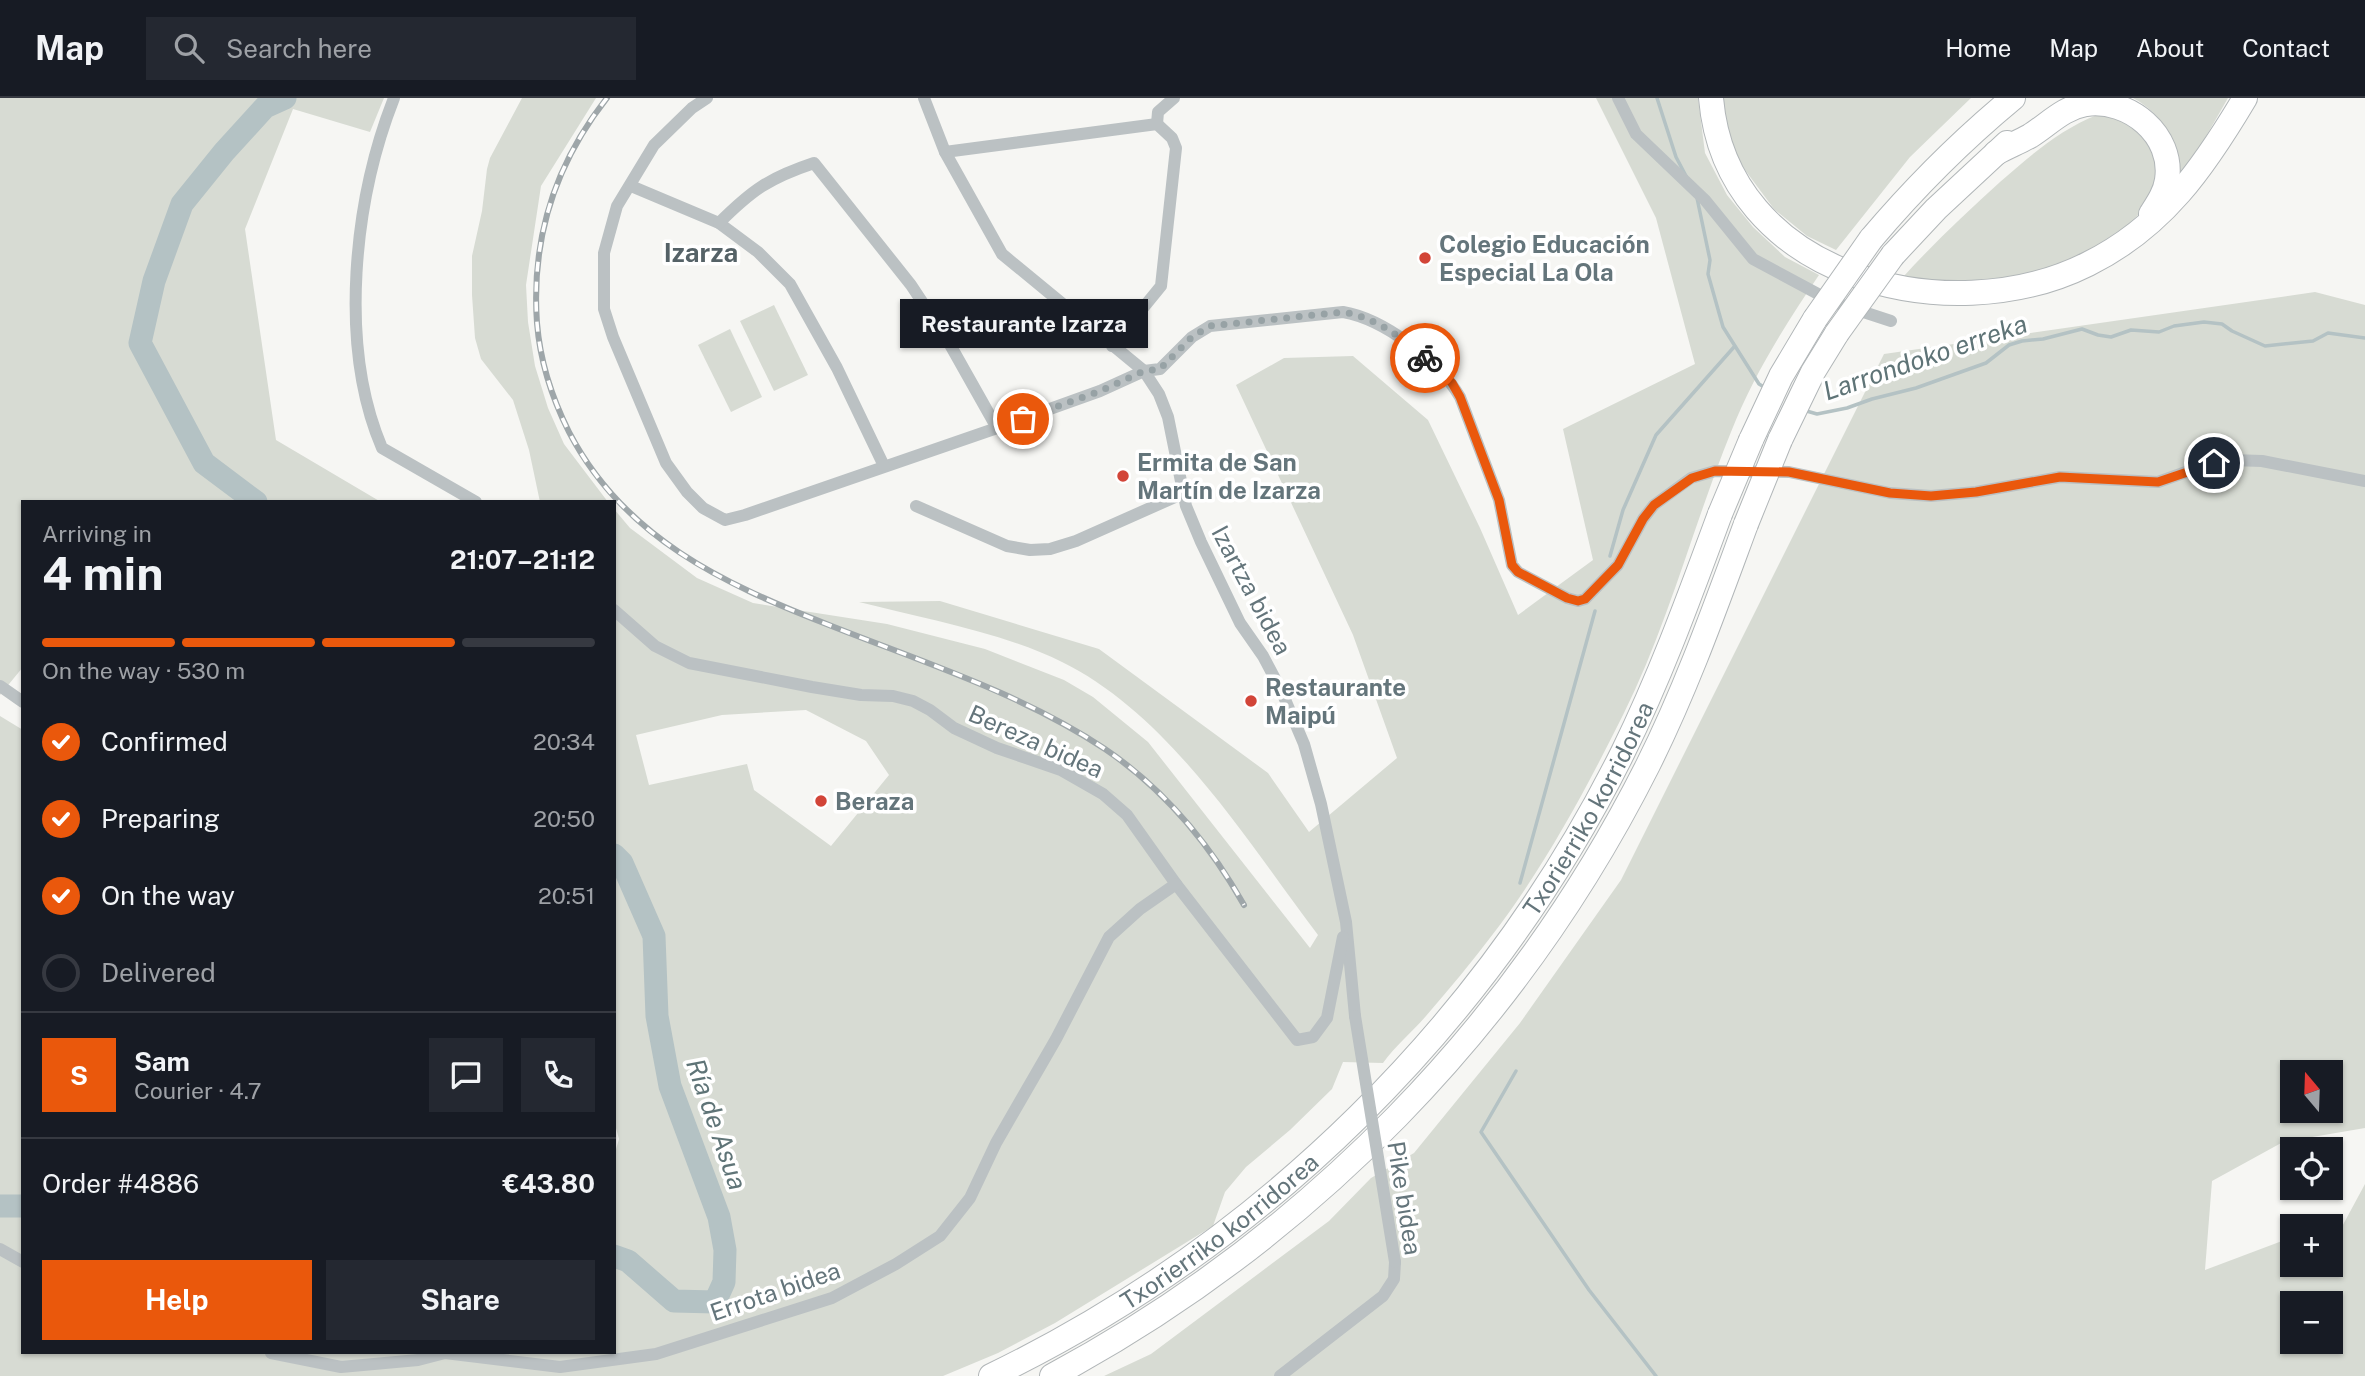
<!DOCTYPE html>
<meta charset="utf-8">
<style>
body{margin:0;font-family:"Public Sans",sans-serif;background:#242831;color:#f1f3f6;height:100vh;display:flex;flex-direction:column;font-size:26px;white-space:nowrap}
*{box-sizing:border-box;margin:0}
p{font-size:23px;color:#9ea1a6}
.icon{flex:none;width:38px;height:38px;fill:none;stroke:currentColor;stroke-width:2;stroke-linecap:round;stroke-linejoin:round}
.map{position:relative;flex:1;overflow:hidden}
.sheet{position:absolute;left:21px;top:402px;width:595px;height:854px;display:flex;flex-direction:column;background:#171b24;border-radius:0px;box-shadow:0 2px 5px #0004}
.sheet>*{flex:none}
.needle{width:46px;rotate:341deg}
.fabs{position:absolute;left:2280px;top:962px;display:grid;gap:14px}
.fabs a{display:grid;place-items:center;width:63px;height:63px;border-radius:0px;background:#171b24;box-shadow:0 2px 5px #0004;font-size:35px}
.pin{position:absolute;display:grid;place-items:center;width:60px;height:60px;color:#fff;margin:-30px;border:4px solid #fff;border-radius:50%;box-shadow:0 2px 7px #0007}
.courier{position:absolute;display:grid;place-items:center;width:70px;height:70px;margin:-35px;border:5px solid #ea580c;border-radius:50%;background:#fff;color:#222;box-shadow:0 2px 9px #0007}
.bubble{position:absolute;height:49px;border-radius:0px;background:#171b24;box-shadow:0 2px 5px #0004;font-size:23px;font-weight:700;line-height:49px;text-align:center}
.headline em{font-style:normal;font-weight:700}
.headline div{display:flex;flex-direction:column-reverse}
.headline{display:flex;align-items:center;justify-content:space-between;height:119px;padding:0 21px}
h1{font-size:46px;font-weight:700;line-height:52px}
.bar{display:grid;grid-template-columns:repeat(4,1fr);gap:10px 7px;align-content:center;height:84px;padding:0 21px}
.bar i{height:9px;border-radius:5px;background:#363941}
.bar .active{background:#ea580c}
.bar p{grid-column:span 4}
.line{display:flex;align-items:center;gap:18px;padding:0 21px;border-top:2px solid #363941}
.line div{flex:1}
.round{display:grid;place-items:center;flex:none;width:74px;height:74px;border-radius:0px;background:#242831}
ol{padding:0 21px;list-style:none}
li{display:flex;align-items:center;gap:21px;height:77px}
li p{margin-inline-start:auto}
li .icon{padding:7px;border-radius:50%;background:#ea580c;color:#fff;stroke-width:4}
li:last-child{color:#9ea1a6}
li i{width:38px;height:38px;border:4px solid #363941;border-radius:50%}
.cta{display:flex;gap:14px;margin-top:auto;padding:14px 21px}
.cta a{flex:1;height:80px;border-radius:0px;background:#ea580c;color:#fff;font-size:28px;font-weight:700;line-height:80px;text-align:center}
.cta a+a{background:#242831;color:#f1f3f6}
header{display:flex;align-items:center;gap:42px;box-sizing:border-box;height:98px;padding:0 35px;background:#171b24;border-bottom:2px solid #363941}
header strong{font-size:33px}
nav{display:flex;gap:38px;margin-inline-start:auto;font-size:24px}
.search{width:490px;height:63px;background:#242831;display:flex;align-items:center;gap:18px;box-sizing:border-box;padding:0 24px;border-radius:0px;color:#9ea1a6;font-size:26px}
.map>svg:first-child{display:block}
</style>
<header>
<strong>Map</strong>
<div class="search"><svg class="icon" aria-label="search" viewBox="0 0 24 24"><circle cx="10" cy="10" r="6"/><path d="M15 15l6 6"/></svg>Search here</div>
<nav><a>Home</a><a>Map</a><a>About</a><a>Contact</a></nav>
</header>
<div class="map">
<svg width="2365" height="1278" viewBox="0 0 2365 1278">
<rect width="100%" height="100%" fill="#f6f6f3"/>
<g fill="#d7dbd3" fill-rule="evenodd">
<polygon points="0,0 384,0 370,34 293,11 245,131 276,342 381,404 23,404 23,569 0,597"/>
<polygon points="522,0 596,0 541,88 526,187 528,224 535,268 548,310 564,346 608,404 540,404 529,352 513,302 481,261 475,240 472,197 472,158 482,113 487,71 490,60"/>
<path d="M 1596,0 L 1698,0 L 1705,55 L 1727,97 L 1753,129 L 1785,159 L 1819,177 C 1785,227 1753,278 1731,334 C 1693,428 1668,527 1623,617 C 1585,693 1545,768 1493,836 C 1472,864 1449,891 1426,918 C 1412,934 1395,948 1383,965 L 1343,964 L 1332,991 L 1290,1032 L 1246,1069 L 1225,1094 L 1213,1128 L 1055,1225 L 998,1255 L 943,1278 L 0,1278 L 0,618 L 23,632 L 23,1255 L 614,1255 L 614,1058 L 619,1041 L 614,1023 L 614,411 L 630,430 L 697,480 L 753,505 L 887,526 L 985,551 L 1064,582 L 1093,599 L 1148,644 L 1310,850 L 1318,837 C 1247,743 1170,617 1062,564 C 1004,535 922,520 859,504 L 940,503 L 1099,551 L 1268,675 L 1309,734 L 1397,660 L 1353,537 L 1236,287 L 1284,260 L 1353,258 L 1428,322 L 1480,430 L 1518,517 L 1593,462 L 1563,331 L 1695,266 L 1656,120 ZM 806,612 L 866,643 L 889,677 L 831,748 L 754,692 L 747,666 L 649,687 L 636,637 L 722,617 Z"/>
<polygon points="1721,0 1971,0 1910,59 1836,152 1807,138 1774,111 1745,72 1726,38"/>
<path d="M 2133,0 L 2228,0 L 2185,75 L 2179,74 C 2175,42 2163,16 2133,0 Z"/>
<path d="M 2097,17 L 2126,23 L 2149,46 L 2154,59 L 2157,76 L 2150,103 L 2126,131 L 2108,144 L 2042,175 L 1955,187 L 1904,178 C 1935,144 1967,114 2000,84 C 2030,58 2059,32 2097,17 Z"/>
<path d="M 2315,194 L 2365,207 L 2365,1030 L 2283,1044 L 2212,1083 L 2205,1172 L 2290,1140 L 2292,1171 L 2317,1175 L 2321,1167 L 2331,1167 L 2331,1149 L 2365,1086 L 2365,1278 L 1104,1278 L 1151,1256 L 1329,1123 L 1371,1080 L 1414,1055 L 1520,925 L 1621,782 L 1884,256 ZM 2292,975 L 2331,975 L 2331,1013 L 2292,1013 ZM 2292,1206 L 2331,1206 L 2331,1244 L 2292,1244 Z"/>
<polygon points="774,207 808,277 774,293 740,223"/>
<polygon points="730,231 762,299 731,314 698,247"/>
</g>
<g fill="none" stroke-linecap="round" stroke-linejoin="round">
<g stroke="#b4c2c4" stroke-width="3.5">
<polyline points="1657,0 1676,59 1686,78"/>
<polyline points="1697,100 1710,162 1708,176 1723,229 1759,286 1764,289"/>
<polyline points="1803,312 1817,316 1847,310 1872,301 1916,290 1986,265 2009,247 2022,243 2043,241 2082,231 2098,237 2111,239 2131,232 2159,234 2174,228 2204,224 2222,226 2232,233 2265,248 2313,243 2328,235 2365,240"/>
<polyline points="1610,458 1623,412 1656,337 1734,249"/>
<polyline points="1520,785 1595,513"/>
<polyline points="1516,973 1481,1034 1589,1192 1656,1278"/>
</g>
<g stroke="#b4c2c4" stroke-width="23">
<polyline points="256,404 204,365 140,245 154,183 182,106 224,54 265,9 285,0"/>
<polyline points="614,757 622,765 654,838 657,918 670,988 719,1119 725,1152 724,1184 715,1204 674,1203 628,1163 614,1158"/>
<polyline points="0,1108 23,1108"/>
</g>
<g stroke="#b1b6b8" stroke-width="26">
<g id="highway">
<path d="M 1711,0 C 1726,179 1948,236 2088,166 C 2163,129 2204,69 2245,0"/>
<path d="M 1996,55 C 2007,49 2019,44 2030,38 C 2049,26 2063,10 2086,6 C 2129,0 2174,37 2167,82 C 2165,95 2158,105 2151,116"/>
<path d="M 1871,141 C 1915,89 1961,43 2013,0"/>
<polyline points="1893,157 1936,111 2007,45"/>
<polyline points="1751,342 1781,278 1815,221"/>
<polyline points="1780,342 1813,274 1837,235"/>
<path id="s1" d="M 991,1278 C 1264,1146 1488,925 1623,654 C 1661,577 1690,497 1720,416"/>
<path d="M 1052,1278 C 1309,1140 1517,927 1648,667 C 1687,589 1716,507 1746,426"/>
</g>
</g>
<g stroke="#bbc1c3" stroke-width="12">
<path d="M 394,0 C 354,102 338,247 382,350 L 476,404"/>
<path d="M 707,0 L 692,10 L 654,47 L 617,108 L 604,155 L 604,211 L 613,239 L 666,365 L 687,394 L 703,410 L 725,422 L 745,417 L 997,330 L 1100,293 L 1144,273 L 1160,271 L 1192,239 L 1210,228 L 1343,214 C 1384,221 1438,262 1460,299 L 1499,402 L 1512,467 L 1518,474 L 1567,500 L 1578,503 L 1585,501 L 1618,467 L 1643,421 L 1654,407 L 1691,380 L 1715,373 L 1789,374 L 1890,395 L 1931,398 L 1976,394 L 2060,379 L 2158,384 L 2214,364 L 2231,362 L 2262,363 L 2365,383"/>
<polyline points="924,0 945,54 1002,156 1144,273 1159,296 1168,319 1186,408 1201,444 1240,525 1263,558 1281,592 1304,646 1321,706 1346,824 1355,918"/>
<polyline points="1618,0 1636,36 1705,102 1753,161 1833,204 1891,223"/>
<polyline points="1157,26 1158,14 1174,0"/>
<polyline points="945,54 1157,26 1172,40 1176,50 1161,188 1112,248"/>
<polyline points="631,88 719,125 758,154 790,186 837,270 884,368"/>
<path d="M 719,125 C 752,92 769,80 814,65 L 911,187 L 948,243 L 997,330"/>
<polyline points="916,408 1007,448 1030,452 1050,451 1076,443 1184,395"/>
<polyline points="614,512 655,548 689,565 812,589 861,597 893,598 913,603 930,612 954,630 997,650 1061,672 1103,696 1127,717 1176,786 1297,942 1313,939 1327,920 1343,839"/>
<polyline points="0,588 23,604"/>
<polyline points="0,1151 23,1164"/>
<polyline points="271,1255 341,1269 418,1262 445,1255 560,1269 656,1256 832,1200 896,1166 940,1138 970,1100 996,1045 1056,941 1109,839 1140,811 1176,786"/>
<polyline points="1280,1278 1383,1198 1394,1181 1395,1164"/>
</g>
<use href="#highway" stroke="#fff" stroke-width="24"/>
<g stroke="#9ea6a9" stroke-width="6">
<path id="rail" d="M 607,0 C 555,66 531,141 537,225 C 540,263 552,300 569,334 C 624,440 724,486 829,527 C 922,564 1021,595 1105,651 C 1164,691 1209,745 1244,807"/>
</g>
<use href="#rail" stroke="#fff" stroke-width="3.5" stroke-dasharray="10" stroke-linecap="butt"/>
<g stroke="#b1b6b8" stroke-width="26" stroke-linecap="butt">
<g id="highway-bridge">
<polyline points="1815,221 1871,141"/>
<polyline points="1837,235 1893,157"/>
<polyline points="1720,416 1751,342"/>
<polyline points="1746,426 1780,342"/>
</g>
</g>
<polyline stroke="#bbc1c3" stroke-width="12" points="1355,918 1395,1164"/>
<use href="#highway-bridge" stroke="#fff" stroke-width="24"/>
</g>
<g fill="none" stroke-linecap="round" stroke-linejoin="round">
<path stroke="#97a2a5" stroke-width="7" stroke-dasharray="0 12.6" d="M 1023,321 L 1100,293 L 1144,273 L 1160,271 L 1192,239 L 1210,228 L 1343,214 C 1376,220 1400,238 1425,260"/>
<polyline stroke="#ea580c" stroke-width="9" points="1425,260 1452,285 1460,299 1499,402 1512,467 1518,474 1567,500 1578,503 1585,501 1618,467 1643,421 1654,407 1692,380 1715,373 1789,374 1890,395 1931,398 1976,394 2060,379 2158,384 2214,365"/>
</g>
<g fill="#d24538" stroke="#fff" stroke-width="2.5">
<circle cx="1425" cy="160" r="7"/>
<circle cx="1123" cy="378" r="7"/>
<circle cx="1251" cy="603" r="7"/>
<circle cx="821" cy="703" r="7"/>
</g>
<g text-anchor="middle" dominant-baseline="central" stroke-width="7" stroke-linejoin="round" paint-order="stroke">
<g font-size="24" font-weight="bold" fill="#64757b" stroke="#fff" text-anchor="start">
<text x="1439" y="146">Colegio Educación<tspan x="1439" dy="28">Especial La Ola</tspan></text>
<text x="1137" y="364">Ermita de San<tspan x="1137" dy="28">Martín de Izarza</tspan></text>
<text x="1265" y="589">Restaurante<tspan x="1265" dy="28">Maipú</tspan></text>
<text x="835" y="703">Beraza</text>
</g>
<g font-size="24" fill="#64757b" stroke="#fff">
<text transform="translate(1252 492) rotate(62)">Izartza bidea</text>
<text transform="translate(1036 643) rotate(24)">Bereza bidea</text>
<text stroke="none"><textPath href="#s1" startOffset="838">Txorierriko korridorea</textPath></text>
<text transform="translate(1405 1100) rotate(81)">Pike bidea</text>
<text stroke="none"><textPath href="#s1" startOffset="271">Txorierriko korridorea</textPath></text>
<text transform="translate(775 1193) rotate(-19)">Errota bidea</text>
</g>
<g font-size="26" font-weight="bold" fill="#556267" stroke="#fff">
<text x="701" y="154">Izarza</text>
</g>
<g font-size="26" font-style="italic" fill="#5f7477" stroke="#fff">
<text transform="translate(1925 259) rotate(-19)">Larrondoko erreka</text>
<text transform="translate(717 1026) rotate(71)">Ría de Asua</text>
</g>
</g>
</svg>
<div class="fabs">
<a><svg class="needle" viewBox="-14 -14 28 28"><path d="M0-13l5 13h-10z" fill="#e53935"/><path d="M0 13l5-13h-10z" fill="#9ea1a6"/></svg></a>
<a><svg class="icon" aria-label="locate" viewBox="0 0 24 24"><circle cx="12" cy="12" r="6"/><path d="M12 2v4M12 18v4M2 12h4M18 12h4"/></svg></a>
<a>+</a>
<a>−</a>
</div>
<div class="pin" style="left:1023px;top:321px;background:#ea580c"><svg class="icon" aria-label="bag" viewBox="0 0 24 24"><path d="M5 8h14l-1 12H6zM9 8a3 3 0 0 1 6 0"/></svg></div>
<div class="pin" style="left:2214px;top:365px;background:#1f2937"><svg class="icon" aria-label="home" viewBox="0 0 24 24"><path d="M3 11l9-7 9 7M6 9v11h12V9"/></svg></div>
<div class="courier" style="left:1425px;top:260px"><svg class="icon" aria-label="bike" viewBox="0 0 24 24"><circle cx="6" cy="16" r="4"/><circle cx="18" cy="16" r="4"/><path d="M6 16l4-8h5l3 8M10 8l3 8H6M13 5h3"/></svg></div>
<div class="bubble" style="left:900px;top:201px;width:248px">Restaurante Izarza</div>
<section class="sheet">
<div class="headline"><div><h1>4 min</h1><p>Arriving in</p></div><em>21:07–21:12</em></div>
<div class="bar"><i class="active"></i><i class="active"></i><i class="active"></i><i></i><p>On the way · 530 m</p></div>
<ol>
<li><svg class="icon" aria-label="check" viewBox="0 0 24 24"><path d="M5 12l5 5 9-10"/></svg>Confirmed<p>20:34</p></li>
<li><svg class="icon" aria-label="check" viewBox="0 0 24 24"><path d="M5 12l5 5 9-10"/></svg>Preparing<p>20:50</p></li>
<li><svg class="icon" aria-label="check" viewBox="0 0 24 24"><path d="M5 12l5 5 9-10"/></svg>On the way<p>20:51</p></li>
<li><i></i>Delivered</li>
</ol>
<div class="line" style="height:126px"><b class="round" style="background:#ea580c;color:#fff">S</b><div><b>Sam</b><p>Courier · 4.7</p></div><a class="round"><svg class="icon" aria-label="chat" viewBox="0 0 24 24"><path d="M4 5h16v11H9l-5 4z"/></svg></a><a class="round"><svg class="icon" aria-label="phone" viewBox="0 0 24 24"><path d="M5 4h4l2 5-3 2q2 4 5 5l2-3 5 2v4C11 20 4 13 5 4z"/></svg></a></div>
<div class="line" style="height:91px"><div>Order #4886</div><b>€43.80</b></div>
<div class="cta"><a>Help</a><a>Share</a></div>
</section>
</div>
